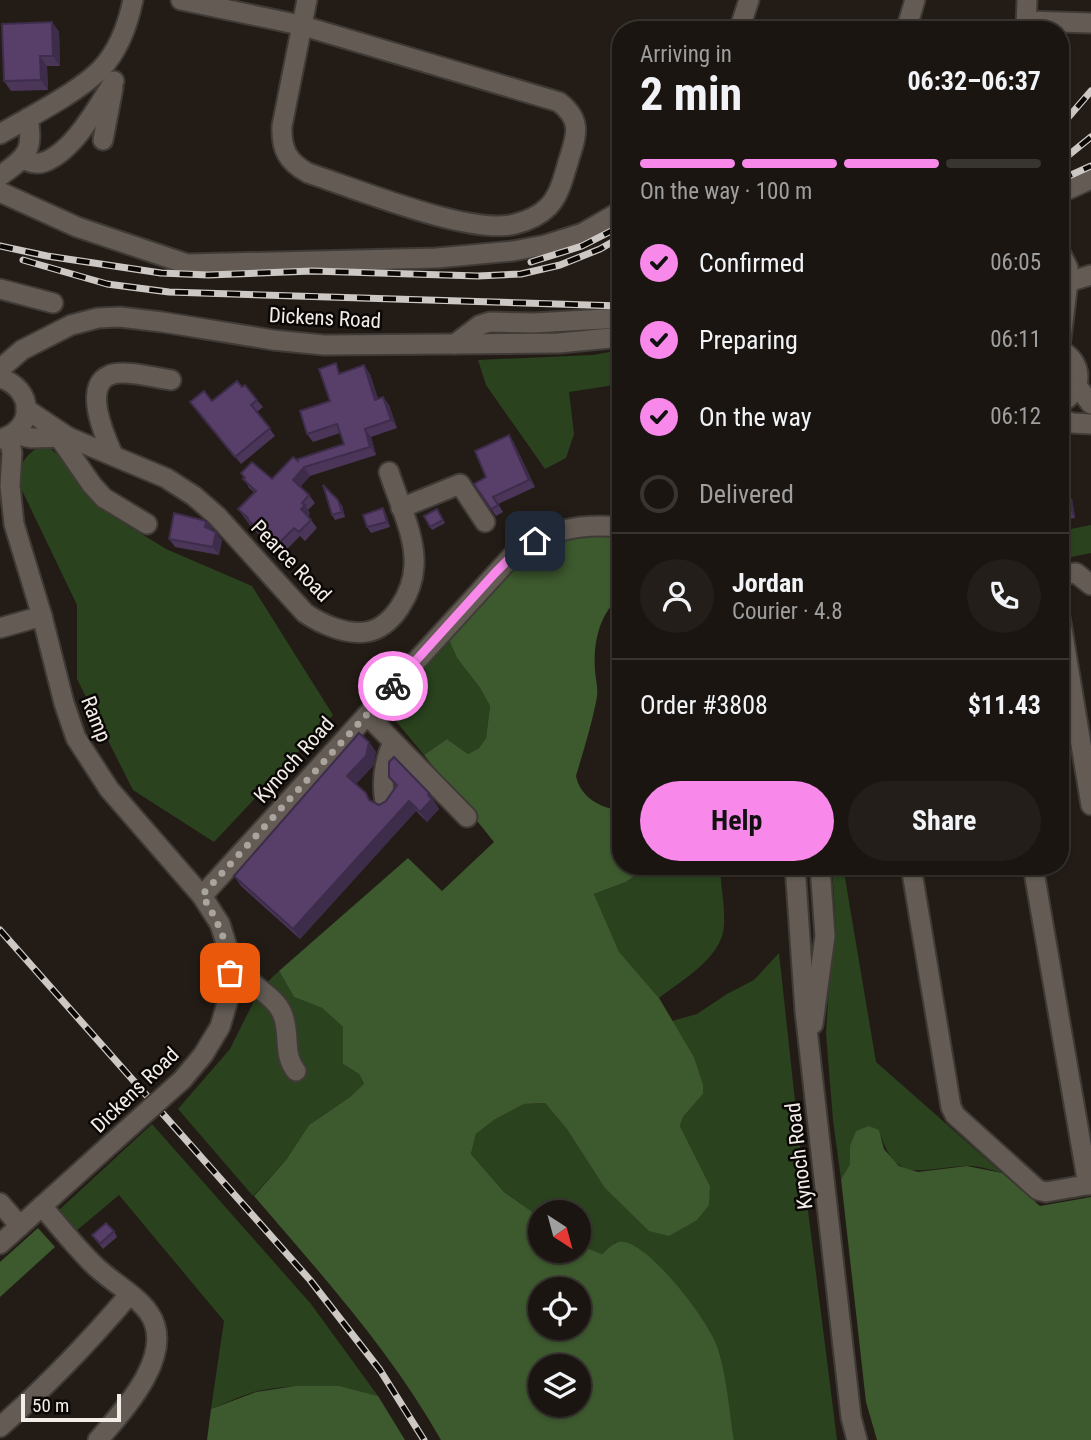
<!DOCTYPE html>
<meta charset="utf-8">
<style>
body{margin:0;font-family:"Roboto Condensed",sans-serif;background:#231e19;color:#f1f3f6;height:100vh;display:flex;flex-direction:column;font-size:26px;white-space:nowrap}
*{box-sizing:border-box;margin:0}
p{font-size:23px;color:#9f9f9f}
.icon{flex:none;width:38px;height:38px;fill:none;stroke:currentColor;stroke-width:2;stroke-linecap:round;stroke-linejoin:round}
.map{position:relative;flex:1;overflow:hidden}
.panel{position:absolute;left:612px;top:21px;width:457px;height:854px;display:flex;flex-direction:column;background:#1a1510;border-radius:28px;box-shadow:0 2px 5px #0004,0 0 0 2px #383430}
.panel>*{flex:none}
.needle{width:46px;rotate:144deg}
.fabs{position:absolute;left:528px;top:1200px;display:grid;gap:14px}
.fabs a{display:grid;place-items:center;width:63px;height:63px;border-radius:50%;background:#1a1510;box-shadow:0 2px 5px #0004,0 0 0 2px #383430;font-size:35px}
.scale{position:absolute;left:21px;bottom:18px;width:100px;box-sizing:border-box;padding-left:7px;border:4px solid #f2ede9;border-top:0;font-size:19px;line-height:24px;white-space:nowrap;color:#f2ede9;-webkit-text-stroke:5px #0a0705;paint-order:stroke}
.pin{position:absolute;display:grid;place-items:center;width:60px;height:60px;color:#fff;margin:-30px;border-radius:14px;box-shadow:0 4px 10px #0006}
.courier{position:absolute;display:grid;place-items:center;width:70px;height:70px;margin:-35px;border:5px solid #f888ea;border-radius:50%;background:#fff;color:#222;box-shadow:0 2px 9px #0007}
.head em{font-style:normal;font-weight:700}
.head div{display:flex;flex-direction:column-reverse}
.head{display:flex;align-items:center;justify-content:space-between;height:119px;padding:0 28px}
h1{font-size:46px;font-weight:700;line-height:52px}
.bar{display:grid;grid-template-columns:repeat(4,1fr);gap:10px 7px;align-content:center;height:84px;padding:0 28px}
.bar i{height:9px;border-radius:5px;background:#383430}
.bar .selected{background:#f888ea}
.bar p{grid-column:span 4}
.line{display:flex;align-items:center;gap:18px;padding:0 28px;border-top:2px solid #383430}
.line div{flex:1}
.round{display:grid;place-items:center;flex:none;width:74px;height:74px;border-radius:37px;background:#231e19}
ol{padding:0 28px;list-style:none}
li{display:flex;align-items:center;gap:21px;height:77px}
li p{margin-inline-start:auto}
li .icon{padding:7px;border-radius:50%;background:#f888ea;color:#111;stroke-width:4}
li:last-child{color:#9f9f9f}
li i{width:38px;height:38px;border:4px solid #383430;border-radius:50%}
.cta{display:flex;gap:14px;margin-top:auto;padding:14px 28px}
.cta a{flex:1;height:80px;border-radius:42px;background:#f888ea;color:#111;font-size:28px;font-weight:700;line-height:80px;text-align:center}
.cta a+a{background:#231e19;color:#f1f3f6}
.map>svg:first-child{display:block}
</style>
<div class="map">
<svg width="1091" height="1440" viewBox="0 0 1091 1440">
<rect width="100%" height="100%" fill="#231c16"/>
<g fill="#2a421e">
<polygon points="621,350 621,384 569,392 574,434 566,458 545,469 486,385 478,360 593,355"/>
<path d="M 40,446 L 50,448 L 59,456 L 85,493 L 106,512 L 166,549 L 252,586 L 333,715 L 214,842 L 133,790 L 77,679 L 77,605 L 18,482 C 20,464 24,456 40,446 Z"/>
<polygon points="1091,525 1091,553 1061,559 1061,531"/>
<polygon points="448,638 457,658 480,688 490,706 486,738 479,748 468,754 447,739 424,755 390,714"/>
<path d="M 648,866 L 718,866 L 720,869 C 721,887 725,907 724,925 C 723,957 682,980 659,998 L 619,953 L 594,894 L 626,882 Z"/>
<path d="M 832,866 L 843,866 L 876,1062 L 1002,1173 C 990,1170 977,1165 965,1166 C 920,1168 896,1186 879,1130 L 850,1146 L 850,1164 L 841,1179 L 833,1120 L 826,1033 L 830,971 L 836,930 Z"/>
<polygon points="779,953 800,1147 837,1440 734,1440 718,1349 616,1242 602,1254 579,1245 579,1213 541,1213 541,1218 504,1192 471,1154 476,1134 494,1120 524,1104 545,1103 567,1128 710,1186 680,1126 683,1117 703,1094 694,1057 672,1021 697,1014 727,994 754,980"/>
<polygon points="279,971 294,997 322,1008 343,1027 343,1064 359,1074 364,1085 350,1097 309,1125 286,1160 253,1196 178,1109 230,1049 260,989"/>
<path d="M 152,1124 L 311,1304 L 378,1396 C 336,1386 301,1382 258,1391 C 242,1395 226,1403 211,1409 L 224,1321 L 119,1195 L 76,1231 L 58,1211 Z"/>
</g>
<g fill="#3d592e" fill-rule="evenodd">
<path d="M 593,535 L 621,536 L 621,597 C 599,612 593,645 595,670 C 596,684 599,688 596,702 C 591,727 583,752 576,776 C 580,797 601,809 621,810 L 621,866 L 648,866 L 626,882 L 594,894 L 619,952 L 659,998 L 694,1057 L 703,1085 L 703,1094 L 683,1117 L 680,1126 L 710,1186 L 709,1205 L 697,1220 L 669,1236 L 649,1231 L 605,1188 L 567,1129 L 545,1103 L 524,1104 L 494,1120 L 476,1134 L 471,1154 L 504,1192 L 541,1218 L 541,1251 L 579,1251 L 579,1245 L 602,1254 C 609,1248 615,1240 624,1242 C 652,1246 710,1323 718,1349 C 727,1378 729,1411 734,1440 L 441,1440 C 390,1350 321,1274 254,1196 L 286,1160 L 309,1125 L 350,1097 L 364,1084 L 359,1074 L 343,1064 L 343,1027 L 322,1008 L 294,997 L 279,971 L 408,858 L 442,891 L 494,842 L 424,755 L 447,739 L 468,754 L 479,748 L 486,738 L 490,706 L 480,688 L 457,658 L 448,638 C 493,589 523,543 593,535 ZM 541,1290 L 579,1290 L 579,1328 L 541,1328 ZM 541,1367 L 579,1367 L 579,1405 L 541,1405 Z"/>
<polygon points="869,1126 879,1130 884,1149 899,1166 918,1172 967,1166 1002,1173 1040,1206 1091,1197 1091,1440 877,1440 866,1402 841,1179 850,1164 850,1146 856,1131"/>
<polygon points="38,1228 55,1247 0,1297 0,1262"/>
<polygon points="295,1386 339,1386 378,1396 405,1440 207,1440 211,1409 256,1392"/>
</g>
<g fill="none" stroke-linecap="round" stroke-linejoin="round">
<g stroke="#3f3a36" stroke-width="23">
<g id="minor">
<path d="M 181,0 L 300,25 L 559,102 C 582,120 577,134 569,159 C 564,175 560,195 548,207 C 539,216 527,221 515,224 C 471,236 354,188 308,173 C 288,162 281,150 282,126 L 307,0"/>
<polyline points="1026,21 1091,23"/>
<polyline points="739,30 749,0"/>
<polyline points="906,30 915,0"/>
<polyline points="1026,30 1027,0"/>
<path d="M 0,134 C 28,118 80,91 101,69 C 118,51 128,24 133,0"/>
<polyline points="103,140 113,88"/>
<path d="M 22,159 C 30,162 36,165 44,162 C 74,151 98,106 114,81"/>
<path d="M 0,176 C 26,157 34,152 28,118"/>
<polyline points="0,192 77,227 187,264 437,258 513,251 545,245 583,233 621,211"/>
<polyline points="1060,193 1091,179"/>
<polyline points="1060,252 1068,268 1068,282 1060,346"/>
<polyline points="1068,282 1091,275"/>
<polyline points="0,289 53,303"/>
<polyline points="455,344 480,325 490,322 534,323 621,318"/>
<path d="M 1060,350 C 1084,362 1084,391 1060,403"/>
<polyline points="0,369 22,350 71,325 98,318 120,317 162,322 273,340 324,345 559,343 621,337"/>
<path d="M 0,378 C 34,388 36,430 0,439"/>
<polyline points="1077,386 1091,404"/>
<path d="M 26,409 L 68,437 L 166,478 L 194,496 L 217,516 L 305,613 C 321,624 346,635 366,632 C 393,628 413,592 414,566 C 416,536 398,501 389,472"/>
<polyline points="1060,418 1072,423 1091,424"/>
<polyline points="13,434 31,438 68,437"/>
<polyline points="9,436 12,453 10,486 14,524 42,616 64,703 76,738 109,789 202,896 220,924 230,956 231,990 220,1027 203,1055 182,1080"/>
<polyline points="59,437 92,485 104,498 147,524"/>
<path d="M 113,455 C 105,437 82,386 110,375 C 123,369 156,378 171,380"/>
<polyline points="401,508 460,484 485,522"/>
<polyline points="1060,575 1076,573 1091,585"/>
<polyline points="1060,617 1091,805"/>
<polyline points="0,628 42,616"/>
<polyline points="367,715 467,817"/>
<path d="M 385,802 C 381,780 384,762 393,742"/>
<polyline points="795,866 805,1011 851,1417 857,1440"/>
<polyline points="911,866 951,1107 955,1115 1038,1190 1046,1192 1091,1184"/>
<polyline points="1033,866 1088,1185"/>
<path d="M 202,896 L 513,555 C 551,530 576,523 621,527"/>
<path d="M 230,956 C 236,965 243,975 251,982 C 262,992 276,999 282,1013 C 291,1032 282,1054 296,1071"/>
<polyline points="813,1024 825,936 820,866"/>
<polyline points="0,1203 20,1226"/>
<path d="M 42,1206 C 58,1225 74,1245 92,1263 C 109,1281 135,1293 149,1313 C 177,1354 123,1411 98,1440"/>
<polyline points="0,1244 113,1142"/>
<path d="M 0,1427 C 47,1386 89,1342 129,1295"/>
</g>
</g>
<use href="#minor" stroke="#635b54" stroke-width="19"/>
<g stroke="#cdc8c3" stroke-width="7">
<g id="rail">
<polyline points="751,30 753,24"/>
<polyline points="768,30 768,29"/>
<polyline points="1060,127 1091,91"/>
<polyline points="1060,162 1091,137"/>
<polyline points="1060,180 1091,166"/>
<polyline points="0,246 47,256 161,273 208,275 312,271 478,276 521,274 560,265 600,249 621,237"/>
<polyline points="23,260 107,284 169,292 621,306"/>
<polyline points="531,262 582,246 621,226"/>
<polyline points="0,930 310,1280 380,1370 424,1440"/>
</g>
</g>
<use href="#rail" stroke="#0a0705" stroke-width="4.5" stroke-dasharray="13" stroke-linecap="butt"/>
<g stroke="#3f3a36" stroke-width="23" stroke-linecap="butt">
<polyline id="minor-bridge" points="113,1142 182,1080"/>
</g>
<use href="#minor-bridge" stroke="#635b54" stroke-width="19"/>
</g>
<g fill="#4b365a">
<polygon points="52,22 59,32 60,66 47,66 48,90 11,91 4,81"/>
<polygon points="342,373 370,374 378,399 383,397 389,405 397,428 371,437 376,455 310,476 300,487 309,495 315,503 308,510 310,514 308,516 317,528 305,541 300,536 281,555 252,528 238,509 254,492 249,488 241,473 272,479 298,461 344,444 340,433 313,442 307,434 330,401"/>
<polygon points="242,387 257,400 263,407 257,412 275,436 241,464 190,402 212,401"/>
<polygon points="509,435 514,443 535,487 498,504 503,512 496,516 474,484 486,477"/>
<polygon points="1060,493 1072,499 1075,518 1060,520"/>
<polygon points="342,505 345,517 335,520 332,515"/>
<polygon points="383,508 386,514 390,527 371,533 367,527"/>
<polygon points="437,509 445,523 432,530 424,516"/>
<polygon points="206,521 212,528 212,530 222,540 219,555 175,547 169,539"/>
<polygon points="369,742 376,752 373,766 356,784 371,801 379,805 386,801 396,787 389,777 429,793 439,809 427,822 416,811 300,939 241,886 234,876"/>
<polygon points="114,1231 117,1237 103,1249 92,1235"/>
</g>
<g fill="#3d2c4a">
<polygon points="52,22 59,32 60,66 53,56"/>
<polygon points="40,56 47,66 48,90 41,80"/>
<polygon points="364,365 370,374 381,408 375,400"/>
<polygon points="383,397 389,405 397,428 391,420"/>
<polygon points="365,429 371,437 376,455 370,447"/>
<polygon points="509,435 514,443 535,487 529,480"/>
<polygon points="304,467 310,476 299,488 293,480"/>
<polygon points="1067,492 1072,499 1075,518 1071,511"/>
<polygon points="338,500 342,505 345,517 342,512"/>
<polygon points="305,505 310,514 307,518 301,509"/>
<polygon points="383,508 386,514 390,527 387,522"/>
<polygon points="206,521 212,528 211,535 205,527"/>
<polygon points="216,532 222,540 219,555 213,547"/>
<polygon points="369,742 376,752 373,766 354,786 347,776"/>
<polygon points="429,793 439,809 427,822 420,812"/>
<polygon points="409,801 416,811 300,939 293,929"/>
</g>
<g fill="#573f69" stroke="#3d2c4a" stroke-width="2">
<polygon points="52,22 53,56 40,56 41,80 4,81 2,24"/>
<polygon points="336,363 339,374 364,365 375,400 383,397 391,420 365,429 370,447 304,467 293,480 309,495 302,503 305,505 301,509 311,520 299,532 294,528 275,547 247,519 248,518 238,509 256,491 243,479 245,478 241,473 252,462 272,479 293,457 298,461 298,459 344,444 337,424 307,434 300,411 330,401 319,369"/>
<polygon points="237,381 242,387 245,385 257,400 251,405 270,428 235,457 190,402 204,391 212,401"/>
<polygon points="509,435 529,480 493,497 498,505 491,509 474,484 486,477 475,451"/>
<polygon points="323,485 338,500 342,512 332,515"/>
<polygon points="1067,492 1071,511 1060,513 1060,493"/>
<polygon points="383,508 387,522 367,527 363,515"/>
<polygon points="437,509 443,520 430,527 424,516"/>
<polygon points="174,513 206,521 205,527 216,532 213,547 169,539"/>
<polygon points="359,733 369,742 366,756 347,776 366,793 369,800 379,805 386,801 397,785 389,777 389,762 394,757 429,793 428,795 432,799 420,812 409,801 293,929 234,876"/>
<polygon points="106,1223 114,1231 100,1244 92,1235"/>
</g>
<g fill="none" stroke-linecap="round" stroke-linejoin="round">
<path stroke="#aaa49f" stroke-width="7" stroke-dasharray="0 12.6" d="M 230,973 C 229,943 217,920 202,895 L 393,686"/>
<polyline stroke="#f888ea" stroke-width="9" points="393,686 495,573 513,555 535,541"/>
</g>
<g text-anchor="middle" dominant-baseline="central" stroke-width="5" stroke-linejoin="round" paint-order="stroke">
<g font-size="21" fill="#f2ede9" stroke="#0a0705">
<text transform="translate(325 318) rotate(3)">Dickens Road</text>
<text transform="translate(291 561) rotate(46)">Pearce Road</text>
<text transform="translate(96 719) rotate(68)">Ramp</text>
<text transform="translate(294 760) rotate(-48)">Kynoch Road</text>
<text transform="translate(135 1090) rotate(-44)">Dickens Road</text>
<text transform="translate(799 1156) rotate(-97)">Kynoch Road</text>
</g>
</g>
</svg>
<div class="fabs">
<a><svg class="needle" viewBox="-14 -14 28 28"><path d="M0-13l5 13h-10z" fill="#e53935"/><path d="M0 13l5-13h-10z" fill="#9f9f9f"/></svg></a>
<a><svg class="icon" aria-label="locate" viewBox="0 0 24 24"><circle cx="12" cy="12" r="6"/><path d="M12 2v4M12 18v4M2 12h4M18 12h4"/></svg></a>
<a><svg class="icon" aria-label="layers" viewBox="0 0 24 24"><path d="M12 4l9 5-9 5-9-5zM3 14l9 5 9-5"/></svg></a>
</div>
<div class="scale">50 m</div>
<div class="pin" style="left:230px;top:973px;background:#ea580c"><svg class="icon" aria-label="bag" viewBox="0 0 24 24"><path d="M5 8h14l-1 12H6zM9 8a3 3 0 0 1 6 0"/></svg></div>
<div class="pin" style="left:535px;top:541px;background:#1f2937"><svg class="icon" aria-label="home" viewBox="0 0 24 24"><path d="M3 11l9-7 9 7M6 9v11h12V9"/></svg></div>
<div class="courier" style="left:393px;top:686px"><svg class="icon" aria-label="bike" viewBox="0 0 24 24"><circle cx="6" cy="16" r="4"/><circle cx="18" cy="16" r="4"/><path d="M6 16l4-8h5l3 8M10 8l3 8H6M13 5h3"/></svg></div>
<section class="panel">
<div class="head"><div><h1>2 min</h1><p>Arriving in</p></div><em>06:32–06:37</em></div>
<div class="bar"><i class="selected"></i><i class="selected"></i><i class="selected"></i><i></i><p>On the way · 100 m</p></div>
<ol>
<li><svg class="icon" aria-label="check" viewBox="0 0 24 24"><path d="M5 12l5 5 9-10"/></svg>Confirmed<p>06:05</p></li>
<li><svg class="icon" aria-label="check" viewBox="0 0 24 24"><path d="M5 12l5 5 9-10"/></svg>Preparing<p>06:11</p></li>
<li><svg class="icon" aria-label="check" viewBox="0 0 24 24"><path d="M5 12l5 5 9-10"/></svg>On the way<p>06:12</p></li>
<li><i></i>Delivered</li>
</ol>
<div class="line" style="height:126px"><a class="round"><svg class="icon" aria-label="person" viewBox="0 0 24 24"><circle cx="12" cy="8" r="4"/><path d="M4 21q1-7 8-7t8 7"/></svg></a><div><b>Jordan</b><p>Courier · 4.8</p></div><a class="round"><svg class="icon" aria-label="phone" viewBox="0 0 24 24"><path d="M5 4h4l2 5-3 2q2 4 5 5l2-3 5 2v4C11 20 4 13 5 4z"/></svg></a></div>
<div class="line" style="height:91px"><div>Order #3808</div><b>$11.43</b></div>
<div class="cta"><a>Help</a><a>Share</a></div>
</section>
</div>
